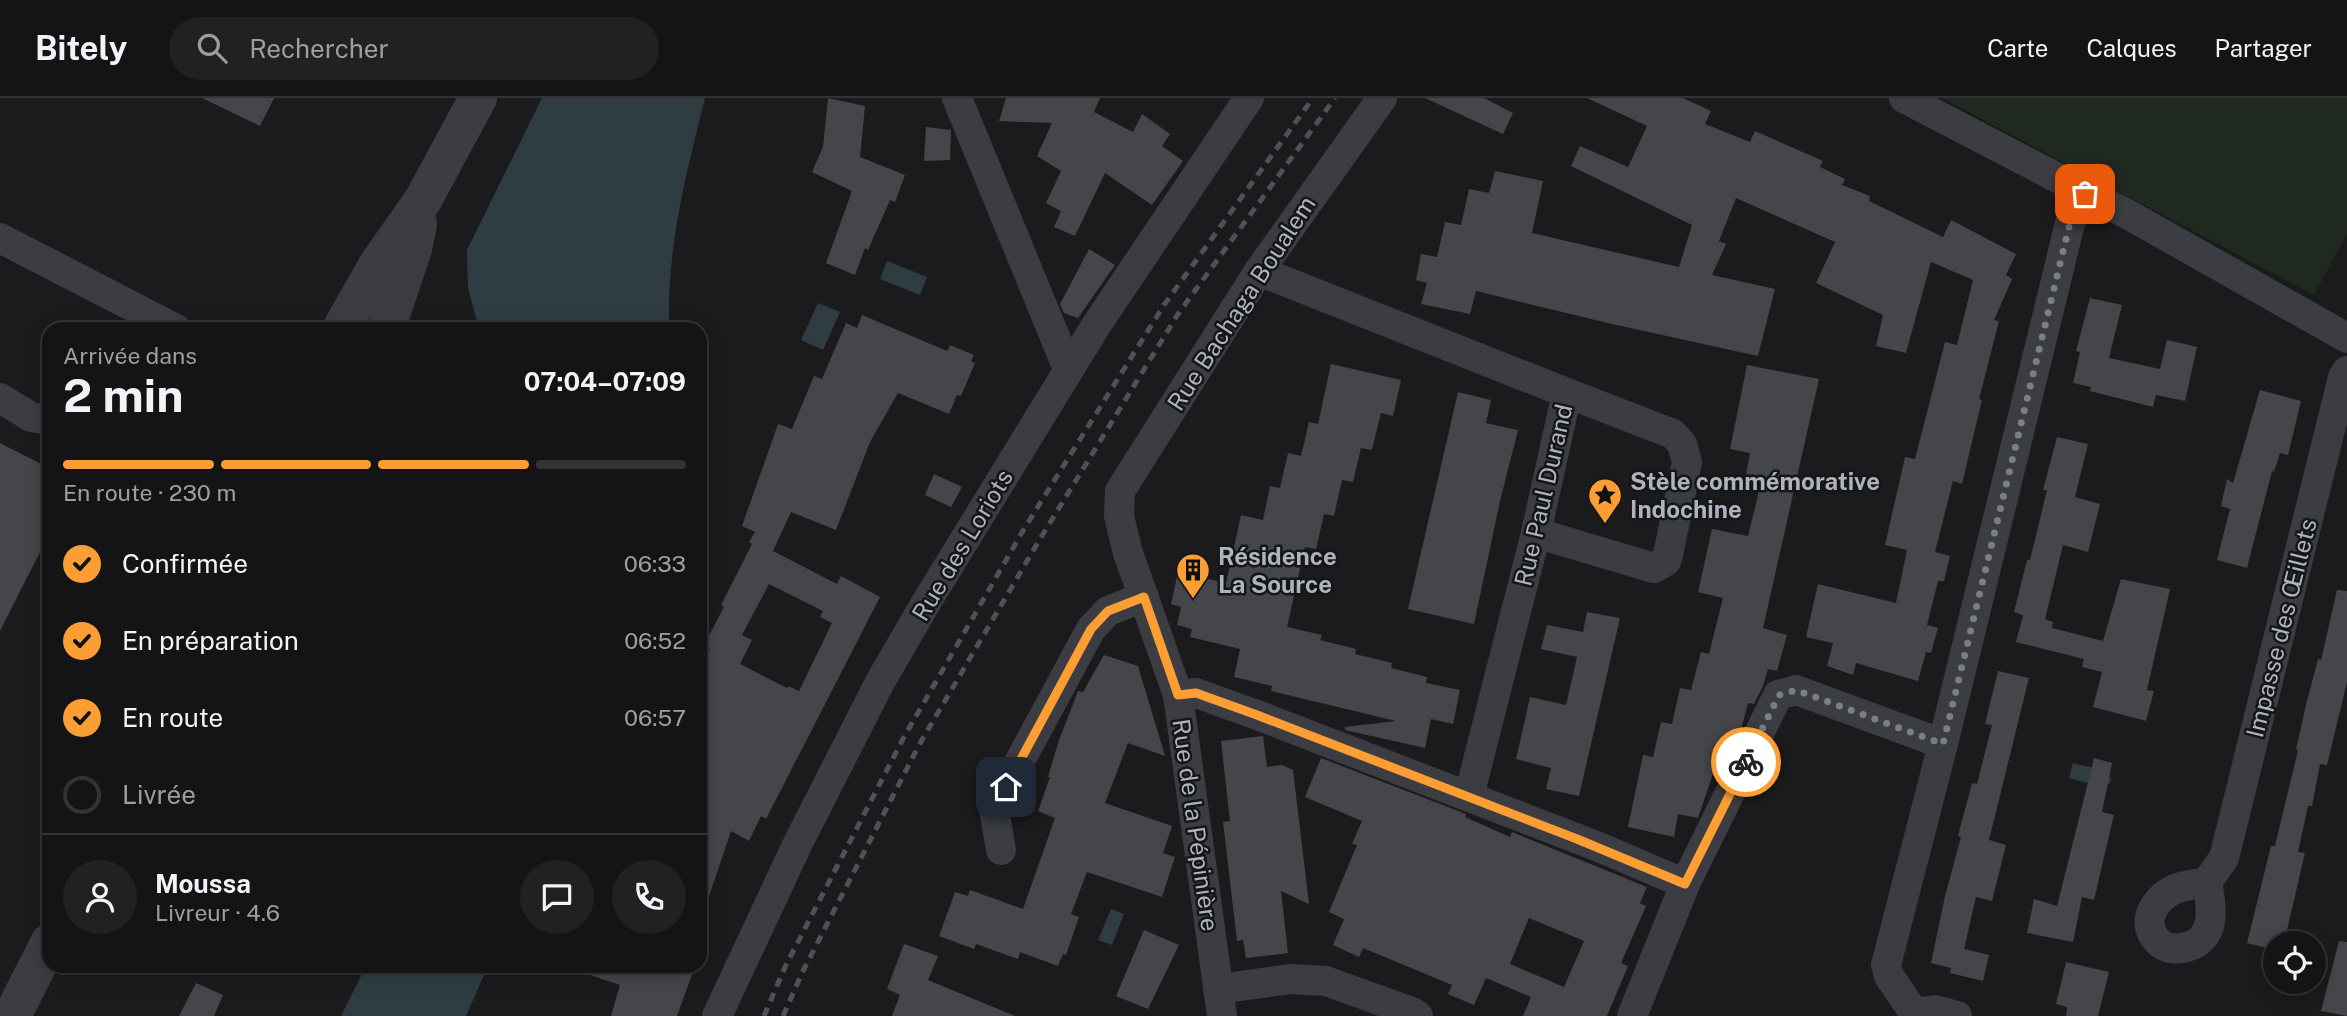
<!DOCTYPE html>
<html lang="fr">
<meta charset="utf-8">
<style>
body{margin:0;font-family:"Public Sans",sans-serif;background:#212123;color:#f1f3f6;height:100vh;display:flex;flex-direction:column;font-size:26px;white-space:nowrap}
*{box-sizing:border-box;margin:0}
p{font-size:23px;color:#9d9ea1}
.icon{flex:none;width:38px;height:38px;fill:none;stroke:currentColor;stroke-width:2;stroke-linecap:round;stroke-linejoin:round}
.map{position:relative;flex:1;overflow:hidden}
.sheet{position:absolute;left:42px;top:224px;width:665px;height:651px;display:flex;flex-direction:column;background:#141416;border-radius:21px;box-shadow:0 4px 18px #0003,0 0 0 2px #333335}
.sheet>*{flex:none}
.controls{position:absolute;left:2263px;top:833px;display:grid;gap:14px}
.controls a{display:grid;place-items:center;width:63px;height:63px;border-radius:50%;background:#141416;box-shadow:0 4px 18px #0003,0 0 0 2px #333335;font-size:35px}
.pin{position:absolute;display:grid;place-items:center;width:60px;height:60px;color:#fff;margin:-30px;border-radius:14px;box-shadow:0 4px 10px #0006}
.courier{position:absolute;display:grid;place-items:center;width:70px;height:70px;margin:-35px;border:5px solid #fc9e34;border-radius:50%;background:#fff;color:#222;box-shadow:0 2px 9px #0007}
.summary em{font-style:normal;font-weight:700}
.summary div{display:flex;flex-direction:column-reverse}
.summary{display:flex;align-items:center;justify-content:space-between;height:119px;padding:0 21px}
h1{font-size:46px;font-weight:700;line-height:52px}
.bar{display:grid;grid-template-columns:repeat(4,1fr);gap:10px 7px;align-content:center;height:84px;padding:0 21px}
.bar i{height:9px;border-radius:5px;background:#333335}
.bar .active{background:#fc9e34}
.bar p{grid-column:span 4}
.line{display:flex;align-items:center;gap:18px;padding:0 21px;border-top:2px solid #333335}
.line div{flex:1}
.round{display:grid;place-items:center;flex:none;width:74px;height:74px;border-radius:37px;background:#212123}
ol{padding:0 21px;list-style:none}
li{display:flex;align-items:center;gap:21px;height:77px}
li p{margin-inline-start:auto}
li .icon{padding:7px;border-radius:50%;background:#fc9e34;color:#111;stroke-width:4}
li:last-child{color:#9d9ea1}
li i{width:38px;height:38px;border:4px solid #333335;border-radius:50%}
header{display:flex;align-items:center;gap:42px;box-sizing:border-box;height:98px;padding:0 35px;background:#141416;border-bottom:2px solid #333335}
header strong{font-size:33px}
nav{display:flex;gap:38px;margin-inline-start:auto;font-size:24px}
.search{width:490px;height:63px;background:#212123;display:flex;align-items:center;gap:18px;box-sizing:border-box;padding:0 24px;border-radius:38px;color:#9d9ea1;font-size:26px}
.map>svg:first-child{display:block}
</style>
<header>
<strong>Bitely</strong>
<div class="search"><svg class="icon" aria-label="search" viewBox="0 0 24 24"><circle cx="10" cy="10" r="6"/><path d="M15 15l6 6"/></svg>Rechercher</div>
<nav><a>Carte</a><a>Calques</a><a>Partager</a></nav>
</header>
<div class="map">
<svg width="2347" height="918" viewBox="0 0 2347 918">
<rect width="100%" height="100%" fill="#1b1b1d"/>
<polygon fill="#202920" points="1942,0 2347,0 2347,135 2314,197"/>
<g fill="#2f3d43">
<path d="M 542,0 L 705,0 C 685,80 667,148 669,231 L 479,231 L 468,190 L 467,152 Z"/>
<polygon points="887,163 927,179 920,197 880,181"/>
<polygon points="818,205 840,214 823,252 801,242"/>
<polygon points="2073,665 2106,673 2105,676 2111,680 2110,685 2103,689 2069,680"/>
<polygon points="1111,811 1124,816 1112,847 1098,842"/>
<polygon points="366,868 488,868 466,918 341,918"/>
</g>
<g fill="#45464a" fill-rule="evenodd">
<polygon points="202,0 274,0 260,28"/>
<polygon points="828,0 865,8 860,59 905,77 895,104 890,102 868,152 865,150 855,177 826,165 852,93 812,74 823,49"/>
<polygon points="1006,0 1100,0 1094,14 1133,34 1142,16 1170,36 1162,48 1183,63 1152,107 1105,75 1075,138 1054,129 1061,113 1046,105 1061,73 1037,58 1052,25 999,23"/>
<polygon points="1425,0 1484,0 1513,15 1503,36"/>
<polygon points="1587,0 1683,0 1711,13 1705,26 1750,44 1755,33 1823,63 1820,69 1845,81 1842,87 1870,98 1869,103 1943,139 1951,122 2016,156 2006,177 2012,181 1994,222 1999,223 1979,301 1982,302 1962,386 1953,383 1935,454 1950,458 1944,483 1938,483 1927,527 1938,530 1931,555 1926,554 1918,583 1856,565 1853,577 1827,568 1833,545 1806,539 1818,486 1896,505 1907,452 1885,447 1905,359 1915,361 1945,244 1957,247 1973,182 1931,164 1906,255 1876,248 1883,217 1816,185 1835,144 1736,100 1719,143 1726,146 1712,177 1775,191 1758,258 1612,226 1476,193 1470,216 1421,206 1427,185 1416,182 1421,156 1437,159 1445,124 1461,127 1469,91 1489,95 1495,73 1543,83 1532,135 1679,169 1692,127 1571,68 1580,48 1628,69 1647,28"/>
<polygon points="926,29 951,32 950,62 924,63"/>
<polygon points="1089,151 1115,167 1078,220 1064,215 1060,206"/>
<polygon points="2090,200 2122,207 2109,260 2160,271 2167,242 2197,249 2185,303 2156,297 2153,309 2090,293 2091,289 2073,285 2080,254 2076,253"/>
<path d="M 862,217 L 947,253 L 950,247 L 974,257 L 971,263 L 975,265 L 961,298 L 957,297 L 949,316 L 898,295 L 870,344 L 836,432 L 791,414 L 773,453 L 837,486 L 841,478 L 880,499 L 766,721 L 761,718 L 749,743 L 731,733 L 704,813 L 700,813 L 700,570 L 710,550 L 704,547 L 724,509 L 721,507 L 752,446 L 749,444 L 755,434 L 742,428 L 778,326 L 792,331 L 814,278 L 822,281 L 846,225 L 857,230 ZM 769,486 L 823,513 L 820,519 L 832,525 L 799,593 L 788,588 L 787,590 L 740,566 L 752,542 L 742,537 Z"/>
<polygon points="1331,266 1401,282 1393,318 1381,315 1372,352 1361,350 1353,384 1342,382 1334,418 1324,416 1316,451 1305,449 1287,529 1322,537 1320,542 1356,551 1355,556 1392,565 1391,570 1427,579 1426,585 1460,592 1453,626 1431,621 1425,650 1345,632 1345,629 1396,623 1271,593 1272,588 1234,579 1240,551 1190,539 1192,531 1177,527 1181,509 1171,506 1178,474 1226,485 1241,417 1263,422 1270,388 1280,390 1288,355 1301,358 1309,324 1318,326"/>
<polygon points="1747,267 1819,281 1763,530 1787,537 1777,573 1768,571 1763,588 1754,606 1748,605 1741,632 1737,640 1732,639 1721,674 1714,673 1698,720 1678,716 1674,739 1628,729 1643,657 1653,659 1661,624 1672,626 1680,590 1691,592 1701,554 1709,556 1723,500 1698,494 1712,431 1748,438 1761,385 1745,382 1750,355 1730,351"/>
<polygon points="2260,292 2301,303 2288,357 2280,355 2274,374 2272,373 2247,470 2217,462 2230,411 2221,408 2227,381 2233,385"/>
<polygon points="1458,294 1491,302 1486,325 1518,332 1500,403 1474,526 1408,511"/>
<polygon points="2057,339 2088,346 2075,399 2100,406 2088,454 2063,447 2045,521 2053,524 2052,530 2103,543 2121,481 2170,491 2147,592 2154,593 2146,623 2093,609 2102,574 2082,569 2084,561 2016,544 2023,517 2014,514 2027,462 2030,462 2047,392 2043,392"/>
<polygon points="0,345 49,370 49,436 0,533"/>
<polygon points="934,376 962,389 951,409 925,397"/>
<polygon points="2337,492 2347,493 2347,584 2327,667 2320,666 2312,708 2308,708 2298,754 2305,755 2284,845 2275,845 2275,852 2247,845 2271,748 2275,748 2298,652 2296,651 2306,607 2318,561 2321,562"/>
<polygon points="1587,514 1620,520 1579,698 1546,691 1551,670 1516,661 1530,599 1566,607 1577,559 1541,551 1547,527 1583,534"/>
<polygon points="1104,557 1138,568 1165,658 1128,645 1105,705 1172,728 1163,755 1175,759 1162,799 1087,774 1071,816 1079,819 1066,857 1063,856 1058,868 1020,854 1018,861 976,846 974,851 939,838 955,794 968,798 970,792 1023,811 1055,720 1038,713 1050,679 1048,679 1058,645 1078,593 1083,594"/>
<polygon points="1998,573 2029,580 1989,742 2006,747 1992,803 1976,799 1964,851 1989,857 1983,883 1950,875 1951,870 1931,865 1945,798 1961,739 1958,738 1972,685 1977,686 1992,627 1985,626"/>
<polygon points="1263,638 1267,669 1282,667 1293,672 1309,806 1281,793 1288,855 1246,860 1243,842 1237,843 1223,724 1230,723 1221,643"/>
<path d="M 1321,660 L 1466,716 L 1465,719 L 1510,739 L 1512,734 L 1647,789 L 1640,805 L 1646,808 L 1621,865 L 1628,868 L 1607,918 L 1523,918 L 1531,899 L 1486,880 L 1474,907 L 1448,896 L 1452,887 L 1363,850 L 1359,859 L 1333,847 L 1344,821 L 1329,814 L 1357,747 L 1352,746 L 1362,723 L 1305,699 ZM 1529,820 L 1584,843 L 1564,889 L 1510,866 Z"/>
<polygon points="2094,660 2112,665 2102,714 2114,717 2094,802 2082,799 2073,844 2027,835 2034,801 2057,808"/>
<polygon points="1144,832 1179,847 1148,911 1116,898"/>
<polygon points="2339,843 2347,844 2347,918 2321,913"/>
<polygon points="904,846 938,858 928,882 1015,918 892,918 900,897 887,891"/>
<polygon points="2066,864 2109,874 2098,918 2066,918 2067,909 2056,906"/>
<polygon points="579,868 695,868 677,918 611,918 620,887 578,873"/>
<polygon points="196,885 223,897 214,918 179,918"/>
</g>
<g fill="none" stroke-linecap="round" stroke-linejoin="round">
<g stroke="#3b3d43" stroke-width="30">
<polyline points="957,0 1068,271"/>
<polyline points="1904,0 2129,117 2347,240"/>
<polyline points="0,140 176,231"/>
<polyline points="1259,173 1567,295 1536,435 1469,698"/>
<polyline points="0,300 31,319 49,322"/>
<polyline points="1536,435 1654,470 1666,463 1668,457 1687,364 1682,346 1673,336 1567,295"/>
<polyline points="1178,597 1196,595 1257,617 1599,749 1685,786"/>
<polyline points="1001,752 994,711 1091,531 1108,513 1144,499"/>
<path d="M 2207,784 C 2212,809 2217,840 2187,849 C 2179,851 2169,852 2161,846 C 2138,828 2153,801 2175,791 C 2185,787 2197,786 2207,784 L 2224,760 L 2343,279 L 2347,273"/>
<polyline points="1218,891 1291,881 1326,883 1412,914 1418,918"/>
<polyline points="1914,915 1889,878 1886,867 1943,646 2070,125 2085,96"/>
<polyline points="1914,915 1935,912 1957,918"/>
<polyline points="717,918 798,745 880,584 924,508 1097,226 1249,0"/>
<polyline points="1222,918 1178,597 1128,455 1119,418 1120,393 1259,173 1382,0"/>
<polyline points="1632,918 1685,786 1778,597 1796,592 1943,646"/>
</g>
<g stroke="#3b3d43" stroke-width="38">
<polyline points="341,231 378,166 423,102 478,0"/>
<polyline points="386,231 413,151 418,126"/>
<polyline points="12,918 49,845"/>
</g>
<g stroke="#4e5258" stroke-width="5" stroke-dasharray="9 7" stroke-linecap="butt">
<polyline points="764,918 786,867 904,639 1024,431 1164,207 1313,0"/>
<polyline points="783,918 802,875 919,647 1040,441 1178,216 1335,0"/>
</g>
</g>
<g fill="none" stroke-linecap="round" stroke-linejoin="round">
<polyline stroke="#7a7e85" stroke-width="7" stroke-dasharray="0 12.6" points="1746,664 1779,597 1796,592 1943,646 2070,125 2085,96"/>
<polyline stroke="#fc9e34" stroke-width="9" points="1006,689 1091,531 1108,513 1144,499 1178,597 1196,595 1257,617 1577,741 1685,786 1746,664"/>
</g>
<defs>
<g id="sight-pin" transform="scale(1.75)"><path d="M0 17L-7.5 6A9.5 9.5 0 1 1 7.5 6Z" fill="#fc9e34" stroke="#161618"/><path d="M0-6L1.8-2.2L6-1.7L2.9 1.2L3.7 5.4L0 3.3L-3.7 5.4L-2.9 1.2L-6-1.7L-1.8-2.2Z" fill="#111"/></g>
<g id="building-pin" transform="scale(1.75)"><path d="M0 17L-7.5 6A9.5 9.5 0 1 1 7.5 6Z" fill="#fc9e34" stroke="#161618"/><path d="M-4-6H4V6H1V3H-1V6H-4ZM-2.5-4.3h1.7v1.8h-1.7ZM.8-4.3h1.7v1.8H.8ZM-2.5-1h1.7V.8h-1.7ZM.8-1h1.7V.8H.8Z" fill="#111"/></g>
</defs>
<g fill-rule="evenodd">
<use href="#sight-pin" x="1605" y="397"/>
<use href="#building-pin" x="1193" y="472"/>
</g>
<g text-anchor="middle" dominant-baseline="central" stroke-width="5" stroke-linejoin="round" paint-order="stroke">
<g font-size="24" fill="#adb4bd" stroke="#161618">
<text transform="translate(1241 205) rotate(-57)">Rue Bachaga Boualem</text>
<text transform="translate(1543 397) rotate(-77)">Rue Paul Durand</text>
<text transform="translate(962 447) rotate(-59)">Rue des Loriots</text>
<text transform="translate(2281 530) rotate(-76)">Impasse des Œillets</text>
<text transform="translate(1196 727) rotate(82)">Rue de la Pépinière</text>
</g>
<g font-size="24" font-weight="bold" fill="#adb4bd" stroke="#161618" text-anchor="start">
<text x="1630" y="383">Stèle commémorative<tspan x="1630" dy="28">Indochine</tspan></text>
<text x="1218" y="458">Résidence<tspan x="1218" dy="28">La Source</tspan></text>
</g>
</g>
</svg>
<div class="controls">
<a><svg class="icon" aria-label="locate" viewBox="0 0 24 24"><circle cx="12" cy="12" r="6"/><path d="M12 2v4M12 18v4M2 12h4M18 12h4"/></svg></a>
</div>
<div class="pin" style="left:2085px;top:96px;background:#ea580c"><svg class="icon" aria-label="bag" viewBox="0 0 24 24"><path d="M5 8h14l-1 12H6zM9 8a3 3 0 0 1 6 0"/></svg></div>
<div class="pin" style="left:1006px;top:689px;background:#1f2937"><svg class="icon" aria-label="home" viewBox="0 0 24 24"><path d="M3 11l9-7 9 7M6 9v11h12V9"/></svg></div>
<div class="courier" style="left:1746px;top:664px"><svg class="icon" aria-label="bike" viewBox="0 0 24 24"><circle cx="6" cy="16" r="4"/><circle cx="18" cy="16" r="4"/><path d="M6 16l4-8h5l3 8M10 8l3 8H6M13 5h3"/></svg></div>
<section class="sheet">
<div class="summary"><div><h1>2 min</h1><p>Arrivée dans</p></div><em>07:04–07:09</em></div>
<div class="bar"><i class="active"></i><i class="active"></i><i class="active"></i><i></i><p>En route · 230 m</p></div>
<ol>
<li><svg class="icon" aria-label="check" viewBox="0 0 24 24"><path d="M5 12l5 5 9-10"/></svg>Confirmée<p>06:33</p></li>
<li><svg class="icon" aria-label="check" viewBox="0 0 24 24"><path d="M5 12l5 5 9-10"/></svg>En préparation<p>06:52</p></li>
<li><svg class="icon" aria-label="check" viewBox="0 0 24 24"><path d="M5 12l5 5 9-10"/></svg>En route<p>06:57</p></li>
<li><i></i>Livrée</li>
</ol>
<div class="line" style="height:126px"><a class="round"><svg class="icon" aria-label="person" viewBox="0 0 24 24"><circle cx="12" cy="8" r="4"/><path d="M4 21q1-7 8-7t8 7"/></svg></a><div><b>Moussa</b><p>Livreur · 4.6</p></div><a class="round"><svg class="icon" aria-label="chat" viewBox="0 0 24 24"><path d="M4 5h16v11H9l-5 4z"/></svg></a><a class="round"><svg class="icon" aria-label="phone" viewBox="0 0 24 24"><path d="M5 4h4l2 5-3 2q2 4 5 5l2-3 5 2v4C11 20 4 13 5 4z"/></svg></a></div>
</section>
</div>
